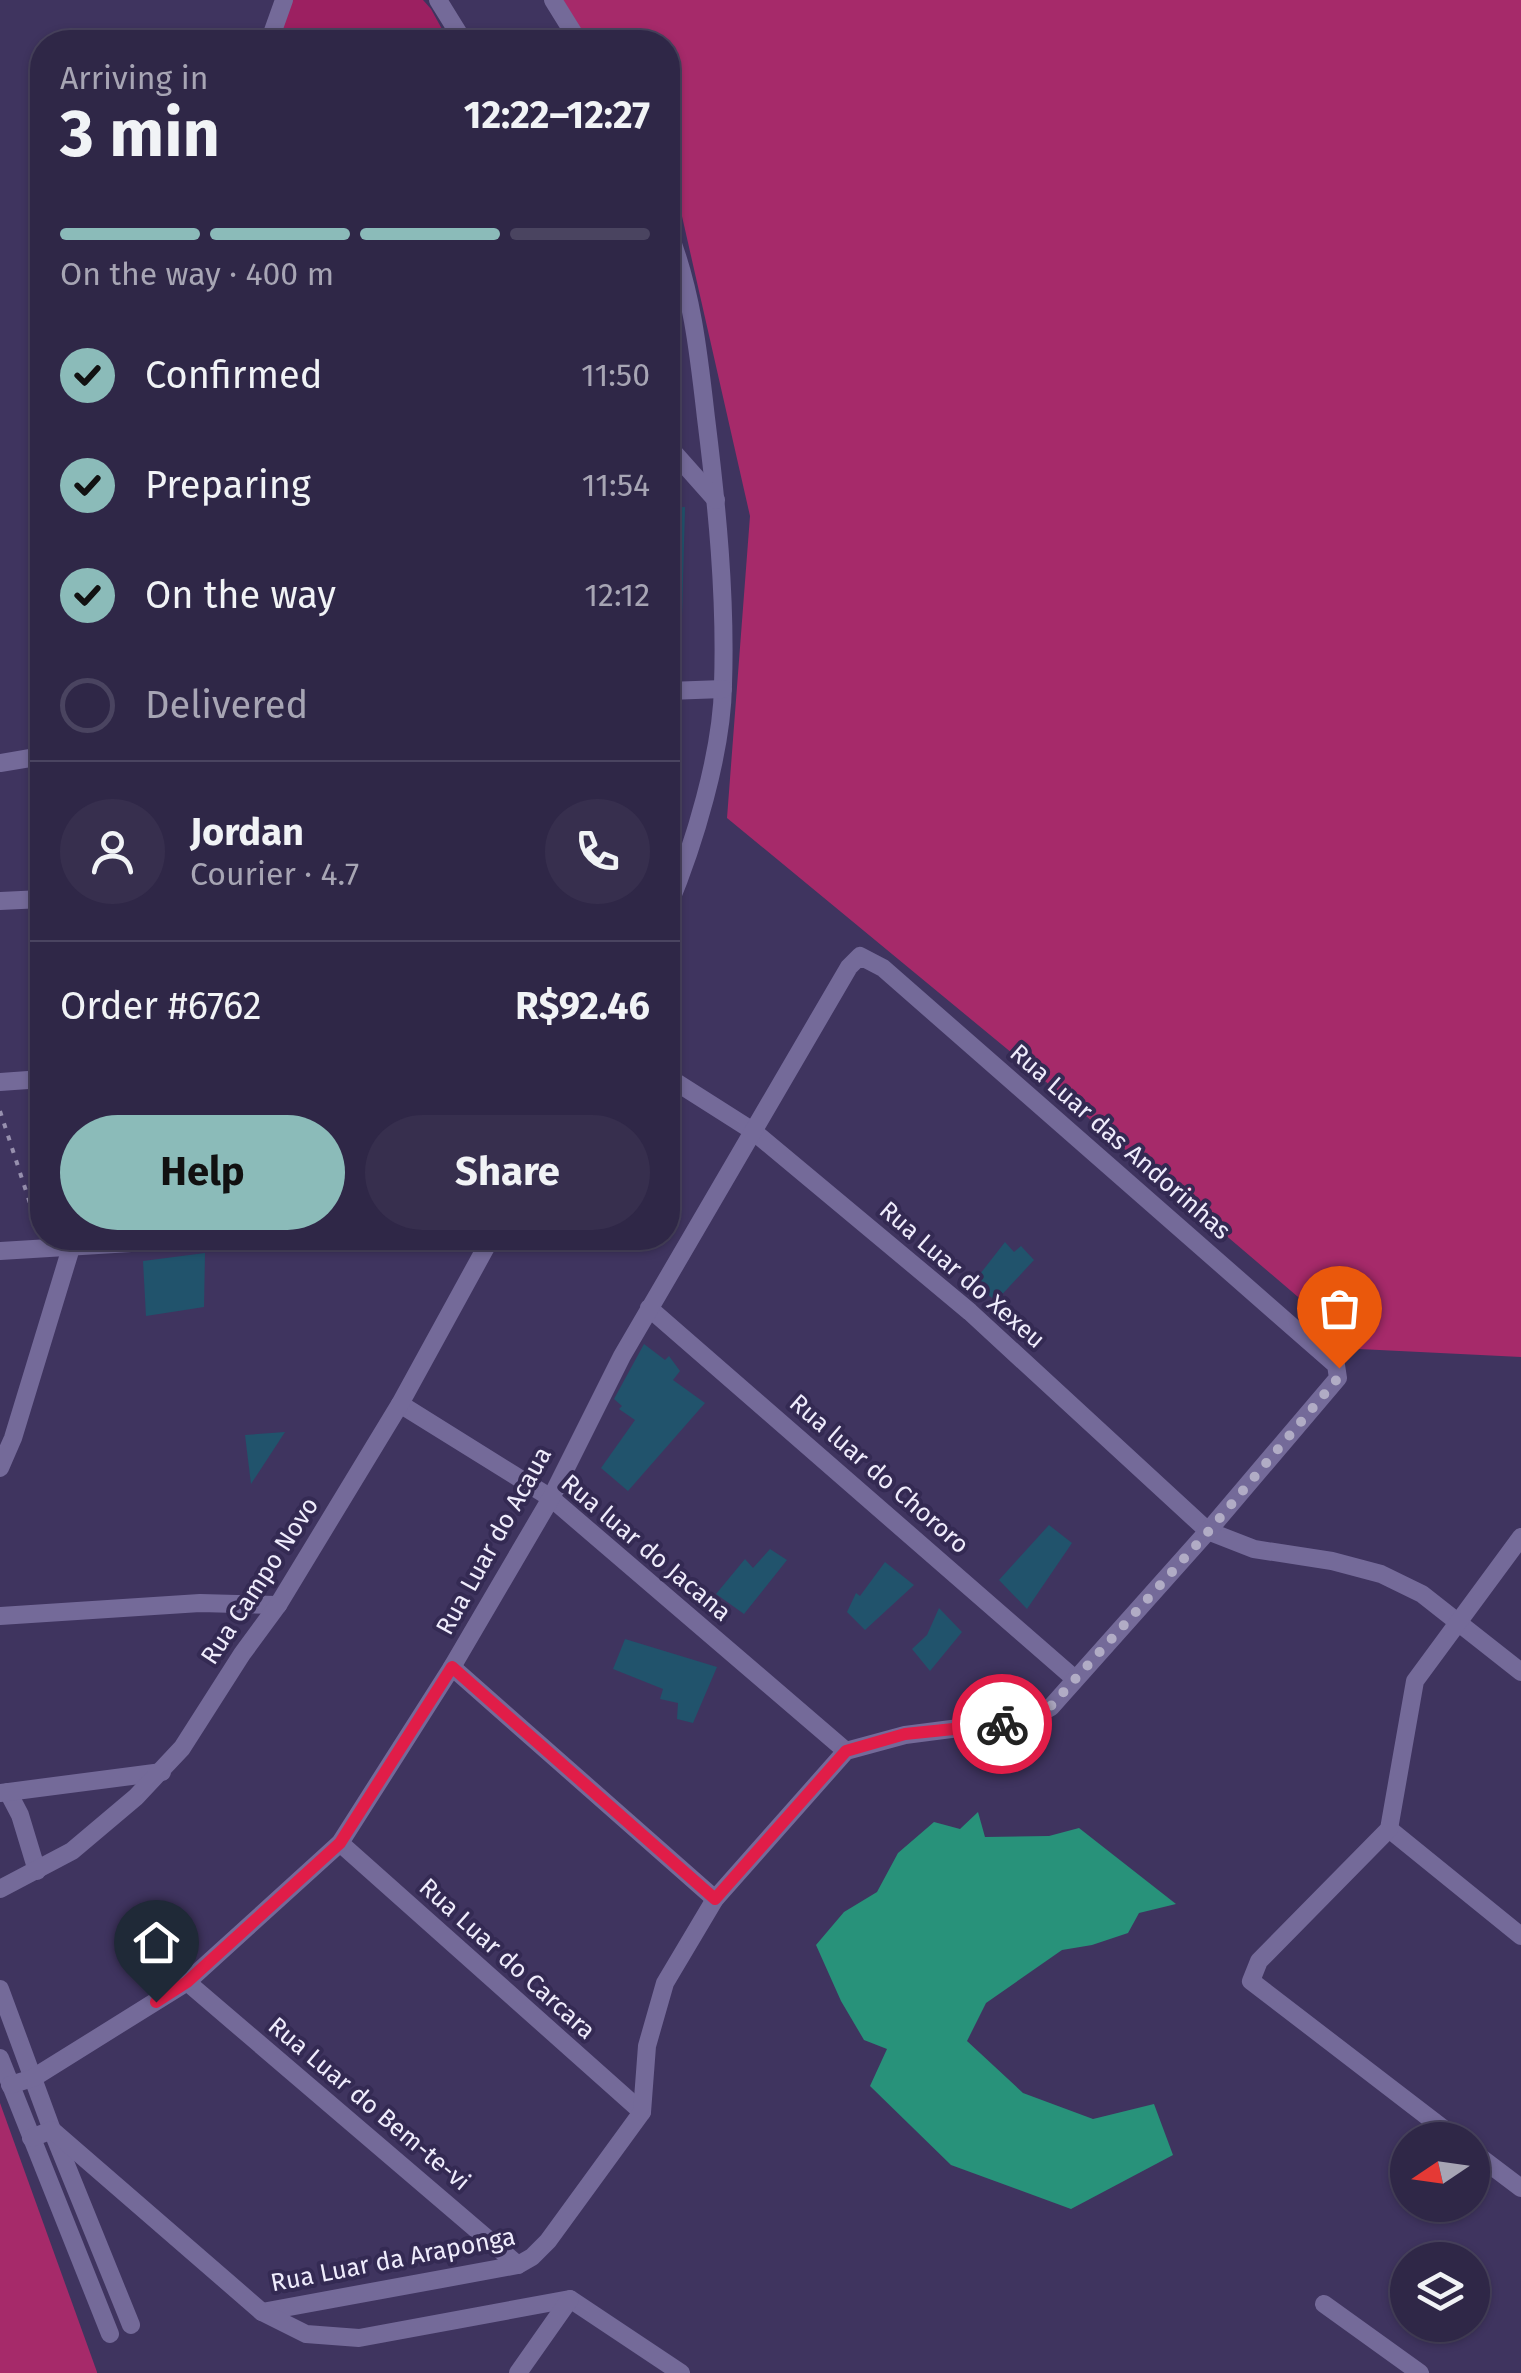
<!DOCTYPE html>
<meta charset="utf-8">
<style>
body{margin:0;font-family:"Fira Sans",sans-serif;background:#372f4e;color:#f1f3f6;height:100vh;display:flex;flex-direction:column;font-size:38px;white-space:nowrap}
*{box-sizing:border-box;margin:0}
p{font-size:32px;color:#a7a5b4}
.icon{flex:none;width:55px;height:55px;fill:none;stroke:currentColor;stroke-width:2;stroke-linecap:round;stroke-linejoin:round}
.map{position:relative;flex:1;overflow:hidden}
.panel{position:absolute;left:30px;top:30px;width:650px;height:1220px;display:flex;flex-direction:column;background:#2f2747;border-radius:40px;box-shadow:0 2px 8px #0004,0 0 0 2px #4a4460}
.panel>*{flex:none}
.needle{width:65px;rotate:257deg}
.controls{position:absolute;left:1390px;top:2122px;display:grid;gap:20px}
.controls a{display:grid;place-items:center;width:100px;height:100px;border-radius:50%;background:#2f2747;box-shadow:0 2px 8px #0004,0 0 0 2px #4a4460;font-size:50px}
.pin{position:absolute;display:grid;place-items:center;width:85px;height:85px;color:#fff;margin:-102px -42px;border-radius:50% 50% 50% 0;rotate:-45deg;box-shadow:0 0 10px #0007}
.pin .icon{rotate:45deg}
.courier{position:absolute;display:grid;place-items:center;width:100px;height:100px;margin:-50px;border:8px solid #e11d48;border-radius:50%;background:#fff;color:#222;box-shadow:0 2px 12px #0007}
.overview em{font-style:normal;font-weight:700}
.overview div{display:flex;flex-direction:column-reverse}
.overview{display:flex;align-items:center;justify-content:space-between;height:170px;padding:0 30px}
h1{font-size:65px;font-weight:700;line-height:75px}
.bar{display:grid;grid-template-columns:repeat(4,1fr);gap:15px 10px;align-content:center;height:120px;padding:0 30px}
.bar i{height:12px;border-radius:8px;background:#4a4460}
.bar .selected{background:#8bbbb9}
.bar p{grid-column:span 4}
.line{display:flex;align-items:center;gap:25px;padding:0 30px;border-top:2px solid #4a4460}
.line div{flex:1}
.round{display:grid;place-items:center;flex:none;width:105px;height:105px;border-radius:52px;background:#372f4e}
ol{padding:0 30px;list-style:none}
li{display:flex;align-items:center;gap:30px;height:110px}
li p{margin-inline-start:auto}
li .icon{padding:10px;border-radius:50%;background:#8bbbb9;color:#111;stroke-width:4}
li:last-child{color:#a7a5b4}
li i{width:55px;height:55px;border:5px solid #4a4460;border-radius:50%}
.primary-button{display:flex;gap:20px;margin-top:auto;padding:20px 30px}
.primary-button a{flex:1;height:115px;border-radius:60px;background:#8bbbb9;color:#111;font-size:40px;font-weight:700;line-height:115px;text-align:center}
.primary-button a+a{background:#372f4e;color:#f1f3f6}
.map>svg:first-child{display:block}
</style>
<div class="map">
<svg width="1521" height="2373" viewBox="0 0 1521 2373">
<rect width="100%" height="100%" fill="#3f345f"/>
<polygon fill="#9c2061" points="289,0 423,0 431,9 449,42 276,42"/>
<g fill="#a62a6a">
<polygon points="563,0 1521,0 1521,1357 1359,1349 1018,1058 727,818 750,516 679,203 668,182 668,42 588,42"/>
<polygon points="0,2103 97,2372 97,2373 0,2373"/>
</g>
<polygon fill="#28927a" points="978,1812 985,1837 1049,1836 1079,1828 1176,1904 1139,1913 1128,1933 1092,1945 1062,1950 986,2003 967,2041 1023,2093 1093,2119 1154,2104 1173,2155 1071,2209 951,2165 870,2086 887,2049 864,2040 841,2001 816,1945 844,1912 877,1892 898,1853 934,1822 960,1829"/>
<g fill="#21536c">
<polygon points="685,507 681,654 668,654 668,508"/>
<polygon points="1005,1242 1014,1252 1021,1246 1034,1260 996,1301 973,1283"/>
<polygon points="205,1253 204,1307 146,1316 143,1261"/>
<polygon points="644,1344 665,1360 669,1356 680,1371 673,1380 705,1403 628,1491 601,1468 635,1420 619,1409 622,1406 614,1399"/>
<polygon points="285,1432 251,1484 245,1435"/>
<polygon points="1049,1525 1072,1543 1027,1609 999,1580"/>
<polygon points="770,1549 787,1560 744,1614 716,1594 745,1559 753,1568"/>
<polygon points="885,1562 914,1585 865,1630 847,1612 856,1593 860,1596"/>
<polygon points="939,1608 962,1632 930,1671 912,1649 927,1635"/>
<polygon points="625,1639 717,1667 693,1723 677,1719 678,1703 660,1699 663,1689 613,1669"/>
</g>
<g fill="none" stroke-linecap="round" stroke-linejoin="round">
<polyline stroke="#9790ae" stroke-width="4" stroke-dasharray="5 8" stroke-linecap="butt" points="0,1111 39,1231"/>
<g stroke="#746a99" stroke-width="18">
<polyline points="438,0 464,42"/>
<polyline points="553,0 579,42"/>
<polyline points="269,42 284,0"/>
<path d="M 668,231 C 692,290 699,356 706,418 C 717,506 726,596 723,685 C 722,753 694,845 668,907"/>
<polyline points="668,446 716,500"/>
<polyline points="668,691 723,689"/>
<polyline points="0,763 42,756"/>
<polyline points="0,901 42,899"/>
<polyline points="668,1077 753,1131 970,1312 1208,1531 1254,1549 1332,1561 1381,1574 1422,1594 1521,1672"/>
<polyline points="0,1082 42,1079"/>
<polyline points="0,1251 213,1238"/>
<polyline points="649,1308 1075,1679"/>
<polyline points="400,1404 551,1498 846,1751"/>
<polyline points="0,1468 13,1438 74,1238"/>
<polyline points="0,1616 200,1603 278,1605"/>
<polyline points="452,1667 715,1899"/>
<polyline points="8,1792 20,1815 37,1871"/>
<polyline points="0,1793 162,1772"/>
<polyline points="1389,1829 1521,1936"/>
<polyline points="340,1843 642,2112"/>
<polyline points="0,1889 72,1851 136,1797 182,1748 242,1654 278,1605 400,1404 491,1238"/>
<polyline points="187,1982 518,2265"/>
<polyline points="0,1989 52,2130 131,2325"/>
<polyline points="0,2058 110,2334"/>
<polyline points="10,2085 33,2078 187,1982 340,1843 452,1667 551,1498 622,1356 849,967 860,956 883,968 1336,1365 1338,1378 1208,1531 1051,1707 1029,1719 905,1735 846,1751 715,1899 665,1983 647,2046 642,2112 548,2241 532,2257 518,2265 262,2312"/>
<polyline points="31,2138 52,2130 262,2312 306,2334 359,2338 570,2299 681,2373"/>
<polyline points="1458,2140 1251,1981 1259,1961 1389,1829 1415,1681 1521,1537"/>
<polyline points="1472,2151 1521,2188"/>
<polyline points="1324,2304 1420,2373"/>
<polyline points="518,2373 570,2299"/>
</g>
</g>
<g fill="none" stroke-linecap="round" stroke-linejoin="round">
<polyline stroke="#b1acc5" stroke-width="10" stroke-dasharray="0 18" points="1002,1724 1029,1720 1050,1707 1208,1532 1338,1378 1339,1368"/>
<polyline stroke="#e11d48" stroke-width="12" points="156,2002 187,1982 340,1843 452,1667 715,1899 846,1751 905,1734 1002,1724"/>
</g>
<g text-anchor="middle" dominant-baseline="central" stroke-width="8" stroke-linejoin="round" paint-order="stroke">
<g font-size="25" fill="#efecfc" stroke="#342a53">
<text transform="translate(1120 1142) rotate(41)">Rua Luar das Andorinhas</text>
<text transform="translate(962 1275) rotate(41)">Rua Luar do Xexeu</text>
<text transform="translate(879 1474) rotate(41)">Rua luar do Chororo</text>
<text transform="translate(494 1541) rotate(-61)">Rua Luar do Acaua</text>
<text transform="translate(646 1548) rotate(40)">Rua luar do Jacana</text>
<text transform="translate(260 1581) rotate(-57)">Rua Campo Novo</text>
<text transform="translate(507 1959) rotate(42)">Rua Luar do Carcara</text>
<text transform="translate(369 2104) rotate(40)">Rua Luar do Bem-te-vi</text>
<text transform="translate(393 2260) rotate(-11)">Rua Luar da Araponga</text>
</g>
</g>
</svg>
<div class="controls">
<a><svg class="needle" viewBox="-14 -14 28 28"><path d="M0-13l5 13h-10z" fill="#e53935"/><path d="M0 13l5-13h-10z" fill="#a7a5b4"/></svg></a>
<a><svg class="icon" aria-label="layers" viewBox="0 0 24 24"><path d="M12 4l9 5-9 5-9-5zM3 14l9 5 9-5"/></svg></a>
</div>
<div class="pin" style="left:1339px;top:1368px;background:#ea580c"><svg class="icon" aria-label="bag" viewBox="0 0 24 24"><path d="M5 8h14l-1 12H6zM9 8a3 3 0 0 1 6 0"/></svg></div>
<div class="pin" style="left:156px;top:2002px;background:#1f2937"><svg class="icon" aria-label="home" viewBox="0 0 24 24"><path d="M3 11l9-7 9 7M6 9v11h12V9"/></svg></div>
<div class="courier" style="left:1002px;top:1724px"><svg class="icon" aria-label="bike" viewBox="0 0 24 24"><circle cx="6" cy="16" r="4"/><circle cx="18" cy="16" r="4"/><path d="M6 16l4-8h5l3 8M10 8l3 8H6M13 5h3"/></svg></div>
<section class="panel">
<div class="overview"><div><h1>3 min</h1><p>Arriving in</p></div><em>12:22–12:27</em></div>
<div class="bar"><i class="selected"></i><i class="selected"></i><i class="selected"></i><i></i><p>On the way · 400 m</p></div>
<ol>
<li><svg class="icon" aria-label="check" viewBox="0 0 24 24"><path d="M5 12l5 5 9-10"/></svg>Confirmed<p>11:50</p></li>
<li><svg class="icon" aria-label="check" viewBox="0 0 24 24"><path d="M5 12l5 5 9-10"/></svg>Preparing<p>11:54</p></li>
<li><svg class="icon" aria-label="check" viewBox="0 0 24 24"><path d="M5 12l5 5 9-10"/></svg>On the way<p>12:12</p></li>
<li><i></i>Delivered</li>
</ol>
<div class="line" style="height:180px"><a class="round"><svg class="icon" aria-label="person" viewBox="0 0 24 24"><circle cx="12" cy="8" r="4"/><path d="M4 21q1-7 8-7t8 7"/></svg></a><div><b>Jordan</b><p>Courier · 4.7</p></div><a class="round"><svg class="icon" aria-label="phone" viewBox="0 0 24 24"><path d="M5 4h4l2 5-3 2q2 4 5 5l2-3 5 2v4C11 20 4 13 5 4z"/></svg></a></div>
<div class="line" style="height:130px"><div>Order #6762</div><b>R$92.46</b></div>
<div class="primary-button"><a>Help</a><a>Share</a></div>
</section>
</div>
